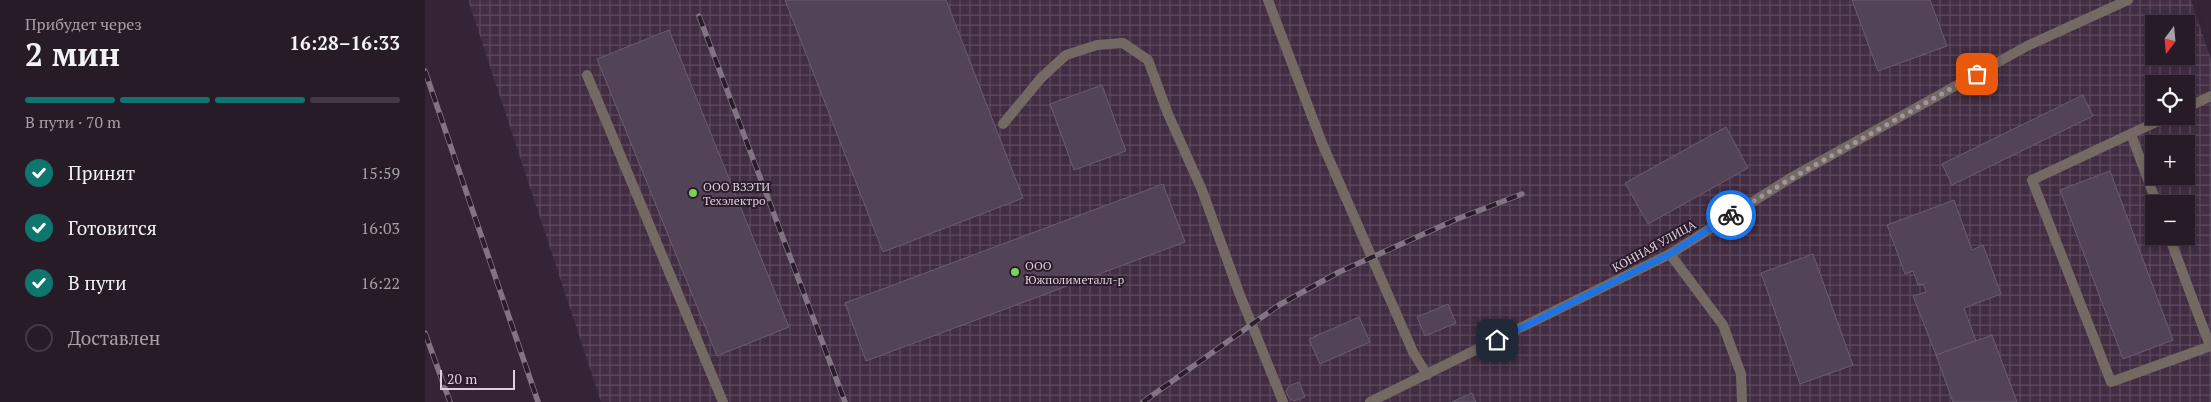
<!DOCTYPE html>
<html lang="ru">
<meta charset="utf-8">
<style>
body{margin:0;font-family:"PT Serif",serif;background:#342834;color:#f1f3f6;height:100vh;display:flex;flex-direction:column;font-size:19px;white-space:nowrap}
*{box-sizing:border-box;margin:0}
p{font-size:16px;color:#a5a1a8}
.icon{flex:none;width:28px;height:28px;fill:none;stroke:currentColor;stroke-width:2;stroke-linecap:round;stroke-linejoin:round}
.map{position:relative;flex:1;overflow:hidden}
.drawer{display:flex;flex-direction:column;background:#281b28;width:425px}
.drawer>*{flex:none}
.needle{width:32px;rotate:196deg}
.controls{position:absolute;left:1720px;top:15px;display:grid;gap:10px}
.controls a{display:grid;place-items:center;width:50px;height:50px;border-radius:0px;background:#281b28;box-shadow:0 2px 8px #0003,0 0 0 1px #443945;font-size:25px}
.scale{position:absolute;left:15px;bottom:12px;width:75px;box-sizing:border-box;padding-left:5px;border:2px solid #dcd1dc;border-top:0;font-size:14px;line-height:18px;white-space:nowrap;color:#dcd1dc;-webkit-text-stroke:4px #2b1b2b;paint-order:stroke}
.pin{position:absolute;display:grid;place-items:center;width:42px;height:42px;color:#fff;margin:-21px;border-radius:10px;box-shadow:0 2px 8px #0006}
.courier{position:absolute;display:grid;place-items:center;width:50px;height:50px;margin:-25px;border:4px solid #1a73e8;border-radius:50%;background:#fff;color:#222;box-shadow:0 1px 6px #0007}
.head em{font-style:normal;font-weight:800}
.head div{display:flex;flex-direction:column-reverse}
.head{display:flex;align-items:center;justify-content:space-between;height:85px;padding:0 25px}
h1{font-size:32px;font-weight:800;line-height:38px}
.bar{display:grid;grid-template-columns:repeat(4,1fr);gap:8px 5px;align-content:center;height:60px;padding:0 25px}
.bar i{height:6px;border-radius:4px;background:#443945}
.bar .active{background:#0f766e}
.bar p{grid-column:span 4}
ol{padding:0 25px;list-style:none}
li{display:flex;align-items:center;gap:15px;height:55px}
li p{margin-inline-start:auto}
li .icon{padding:5px;border-radius:50%;background:#0f766e;color:#fff;stroke-width:4}
li:last-child{color:#a5a1a8}
li i{width:28px;height:28px;border:2px solid #443945;border-radius:50%}
main{display:flex;flex:1;min-height:0}
.map>svg:first-child{display:block}
</style>
<main>
<section class="drawer">
<div class="head"><div><h1>2 мин</h1><p>Прибудет через</p></div><em>16:28–16:33</em></div>
<div class="bar"><i class="active"></i><i class="active"></i><i class="active"></i><i></i><p>В пути · 70 m</p></div>
<ol>
<li><svg class="icon" aria-label="check" viewBox="0 0 24 24"><path d="M5 12l5 5 9-10"/></svg>Принят<p>15:59</p></li>
<li><svg class="icon" aria-label="check" viewBox="0 0 24 24"><path d="M5 12l5 5 9-10"/></svg>Готовится<p>16:03</p></li>
<li><svg class="icon" aria-label="check" viewBox="0 0 24 24"><path d="M5 12l5 5 9-10"/></svg>В пути<p>16:22</p></li>
<li><i></i>Доставлен</li>
</ol>
</section>
<div class="map">
<svg width="1786" height="402" viewBox="0 0 1786 402">
<defs>
<pattern id="industrial-grid" width="8" height="8" patternUnits="userSpaceOnUse" patternTransform="scale(1.25)"><rect width="8" height="8" fill="#422d42"/><path d="M0 4h8M4 0v8" fill="none" stroke="#5d4a5d"/></pattern>
</defs>
<rect width="100%" height="100%" fill="#352435"/>
<path fill="url(#industrial-grid)" fill-rule="evenodd" d="M 43,0 L 1766,0 L 1786,59 L 1786,402 L 176,402 ZM 1729,24 L 1761,24 L 1761,56 L 1729,56 ZM 1729,84 L 1761,84 L 1761,116 L 1729,116 ZM 1729,144 L 1761,144 L 1761,176 L 1729,176 ZM 1729,204 L 1761,204 L 1761,236 L 1729,236 Z"/>
<g fill="#524357" stroke="#6c5c71">
<polygon points="360,0 521,0 598,198 458,252"/>
<polygon points="1427,0 1505,0 1522,46 1453,71"/>
<polygon points="244,30 364,327 292,356 172,59"/>
<polygon points="677,85 701,151 649,170 625,104"/>
<polygon points="1658,95 1668,116 1527,185 1517,164"/>
<polygon points="1301,127 1323,168 1223,224 1200,183"/>
<polygon points="1685,171 1748,340 1698,359 1635,190"/>
<polygon points="738,184 760,242 441,361 420,303"/>
<polygon points="1529,200 1547,250 1558,245 1576,294 1539,308 1551,341 1511,355 1488,296 1501,292 1498,284 1493,285 1488,271 1480,274 1462,225"/>
<polygon points="1388,254 1428,365 1375,384 1336,273"/>
<polygon points="1023,304 1031,323 1000,336 992,317"/>
<polygon points="934,317 945,342 895,364 884,339"/>
<polygon points="1567,335 1592,402 1528,402 1511,355"/>
<polygon points="874,382 880,397 869,401 864,398 861,391 864,386"/>
<polygon points="1047,393 1051,402 1027,402"/>
</g>
<g fill="none" stroke-linecap="round" stroke-linejoin="round">
<g stroke="#746a63" stroke-width="10">
<polyline points="843,0 897,143 988,352 1002,375"/>
<polyline points="162,75 298,402"/>
<polyline points="1761,108 1786,96"/>
<polyline points="1744,116 1607,180 1686,382 1786,346"/>
<polyline points="578,124 616,78 641,55 672,45 698,43 723,60 743,114 777,190 813,290 858,402"/>
<polyline points="1706,134 1732,204"/>
<polyline points="1744,236 1785,346"/>
<polyline points="1245,254 1298,325 1316,374 1317,402"/>
</g>
<polyline stroke="#746a63" stroke-width="10" points="945,402 1245,254 1367,177 1602,46 1703,0"/>
<g stroke="#837483" stroke-width="5.5">
<g id="rail">
<polyline points="274,16 420,402"/>
<polyline points="0,71 113,402"/>
<polyline points="0,333 25,402"/>
<polyline points="718,402 854,305 914,272 1032,219 1097,194"/>
</g>
</g>
<use href="#rail" stroke="#2b1b2b" stroke-width="4" stroke-dasharray="11" stroke-linecap="butt"/>
</g>
<g fill="none" stroke-linecap="round" stroke-linejoin="round">
<polyline stroke="#a294a2" stroke-width="5" stroke-dasharray="0 9" points="1306,215 1367,178 1552,74"/>
<polyline stroke="#1a73e8" stroke-width="6" points="1072,340 1245,254 1306,215"/>
</g>
<g fill="#78d158" stroke="#2b1b2b" stroke-width="2">
<circle cx="268" cy="193" r="5"/>
<circle cx="590" cy="272" r="5"/>
</g>
<g text-anchor="middle" dominant-baseline="central" stroke-width="4" stroke-linejoin="round" paint-order="stroke">
<g font-size="12" fill="#dcd1dc" stroke="#2b1b2b" text-anchor="start">
<text x="278" y="186">ООО ВЗЭТИ<tspan x="278" dy="14">Техэлектро</tspan></text>
<text x="600" y="265">ООО<tspan x="600" dy="14">Южполиметалл-р</tspan></text>
</g>
<g font-size="12" fill="#dcd1dc" stroke="#2b1b2b">
<text transform="translate(1229 246) rotate(-29)">КОННАЯ УЛИЦА</text>
</g>
</g>
</svg>
<div class="controls">
<a><svg class="needle" viewBox="-14 -14 28 28"><path d="M0-13l5 13h-10z" fill="#e53935"/><path d="M0 13l5-13h-10z" fill="#a5a1a8"/></svg></a>
<a><svg class="icon" aria-label="locate" viewBox="0 0 24 24"><circle cx="12" cy="12" r="6"/><path d="M12 2v4M12 18v4M2 12h4M18 12h4"/></svg></a>
<a>+</a>
<a>−</a>
</div>
<div class="scale">20 m</div>
<div class="pin" style="left:1552px;top:74px;background:#ea580c"><svg class="icon" aria-label="bag" viewBox="0 0 24 24"><path d="M5 8h14l-1 12H6zM9 8a3 3 0 0 1 6 0"/></svg></div>
<div class="pin" style="left:1072px;top:340px;background:#1f2937"><svg class="icon" aria-label="home" viewBox="0 0 24 24"><path d="M3 11l9-7 9 7M6 9v11h12V9"/></svg></div>
<div class="courier" style="left:1306px;top:215px"><svg class="icon" aria-label="bike" viewBox="0 0 24 24"><circle cx="6" cy="16" r="4"/><circle cx="18" cy="16" r="4"/><path d="M6 16l4-8h5l3 8M10 8l3 8H6M13 5h3"/></svg></div>
</div>
</main>
